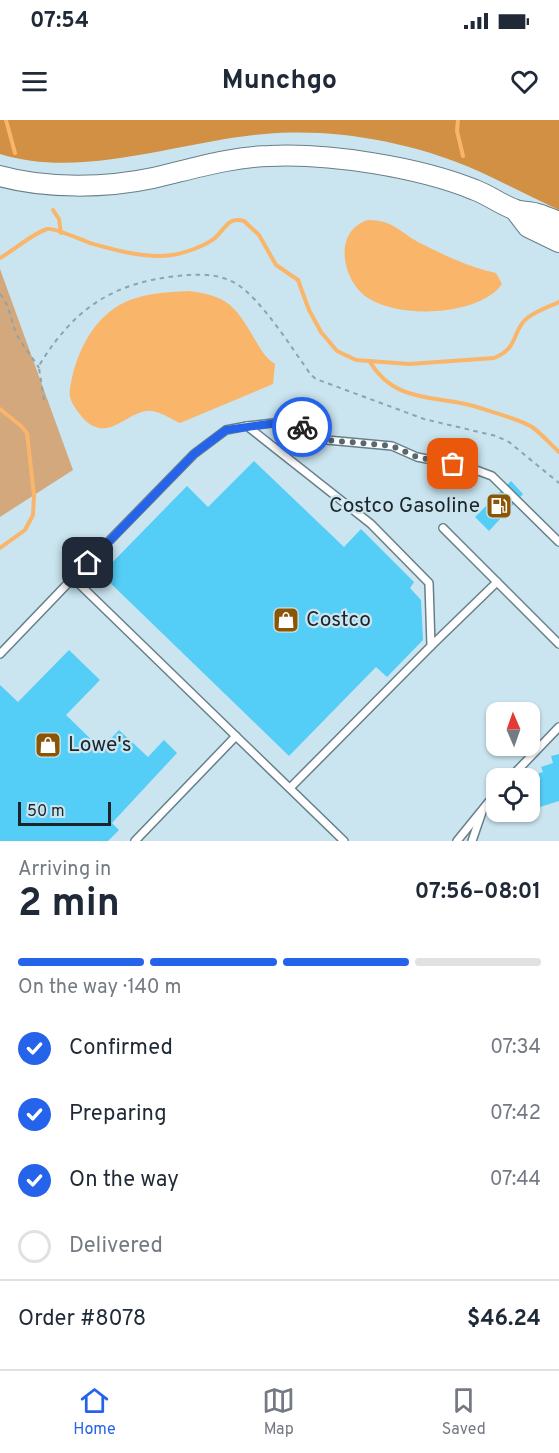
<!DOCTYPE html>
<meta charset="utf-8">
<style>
body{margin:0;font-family:Overpass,sans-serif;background:#f6f6f7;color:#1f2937;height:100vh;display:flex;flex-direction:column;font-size:22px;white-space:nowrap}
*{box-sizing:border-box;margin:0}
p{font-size:20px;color:#747a83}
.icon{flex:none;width:33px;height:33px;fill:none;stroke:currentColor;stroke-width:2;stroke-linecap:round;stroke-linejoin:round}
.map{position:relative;height:721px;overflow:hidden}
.side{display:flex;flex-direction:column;background:#fff;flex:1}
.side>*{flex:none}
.needle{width:39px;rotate:358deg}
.buttons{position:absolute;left:486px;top:582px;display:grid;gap:12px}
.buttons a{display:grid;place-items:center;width:54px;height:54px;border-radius:12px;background:#fff;box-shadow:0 2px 4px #0004;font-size:30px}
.scale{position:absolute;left:18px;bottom:15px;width:93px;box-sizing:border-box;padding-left:6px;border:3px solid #1b2529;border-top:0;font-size:16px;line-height:21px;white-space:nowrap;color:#1b2529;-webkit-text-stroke:4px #cae5f0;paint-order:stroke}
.pin{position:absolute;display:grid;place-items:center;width:51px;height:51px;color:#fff;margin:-26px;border-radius:12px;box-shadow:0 3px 9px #0006}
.courier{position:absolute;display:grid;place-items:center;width:60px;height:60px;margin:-30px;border:4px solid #2563eb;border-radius:50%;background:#fff;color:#222;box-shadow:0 2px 8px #0007}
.head em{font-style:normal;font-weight:700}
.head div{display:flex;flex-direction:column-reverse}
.head{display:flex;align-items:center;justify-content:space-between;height:102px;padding:0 18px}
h1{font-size:39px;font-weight:700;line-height:45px}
.bar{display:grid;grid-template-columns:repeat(4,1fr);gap:9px 6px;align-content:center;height:72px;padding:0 18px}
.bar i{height:8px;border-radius:4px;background:#e0e1e3}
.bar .current{background:#2563eb}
.bar p{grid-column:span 4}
.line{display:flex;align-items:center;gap:15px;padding:0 18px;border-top:2px solid #e0e1e3}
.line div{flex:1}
ol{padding:0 18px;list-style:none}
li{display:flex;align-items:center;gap:18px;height:66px}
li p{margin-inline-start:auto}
li .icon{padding:6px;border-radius:50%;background:#2563eb;color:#fff;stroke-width:4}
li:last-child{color:#747a83}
li i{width:33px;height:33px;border:3px solid #e0e1e3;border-radius:50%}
.status{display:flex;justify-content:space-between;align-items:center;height:42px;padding:0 30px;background:#fff;direction:ltr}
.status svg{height:16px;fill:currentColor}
header{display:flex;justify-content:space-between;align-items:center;height:78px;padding:0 18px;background:#fff;font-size:27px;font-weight:700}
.dock{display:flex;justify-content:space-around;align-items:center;height:84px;border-top:2px solid #e0e1e3;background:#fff;font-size:16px;color:#747a83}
.dock a{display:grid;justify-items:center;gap:3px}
.dock .current{color:#2563eb}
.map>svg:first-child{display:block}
</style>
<div class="status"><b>07:54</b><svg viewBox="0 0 49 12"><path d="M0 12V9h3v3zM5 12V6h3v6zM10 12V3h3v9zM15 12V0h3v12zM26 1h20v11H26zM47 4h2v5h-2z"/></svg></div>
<header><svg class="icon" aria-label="menu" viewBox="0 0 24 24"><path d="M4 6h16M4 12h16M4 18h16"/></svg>Munchgo<svg class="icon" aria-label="heart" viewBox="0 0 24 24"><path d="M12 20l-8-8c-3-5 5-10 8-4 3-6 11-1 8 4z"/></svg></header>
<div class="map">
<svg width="559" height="721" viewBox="0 0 559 721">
<rect width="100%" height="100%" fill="#cae5f0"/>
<polygon fill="#d3a87c" points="0,149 73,350 0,397"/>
<path fill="#d19043" d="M 0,0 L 559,0 L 559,90 C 529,76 499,60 469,47 C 406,21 332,8 265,14 C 180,21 83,60 0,34 Z"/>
<g fill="#f9b569">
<path d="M 368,100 C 393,100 400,112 418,122 C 444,135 468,147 496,153 L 502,164 C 480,196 399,199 368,178 C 342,161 332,111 368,100 Z"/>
<path d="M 189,171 C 227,176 235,185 254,218 C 260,228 265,238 275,244 L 273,264 L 180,303 C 170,299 158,289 146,291 C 126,294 108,320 87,302 C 82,298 73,286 71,280 C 68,273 71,264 72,258 C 79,226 98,192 130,180 C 149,173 169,172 189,171 Z"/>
</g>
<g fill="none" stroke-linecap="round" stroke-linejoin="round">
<g stroke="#f9b569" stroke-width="4">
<polyline points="6,0 15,33"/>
<polyline points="458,0 457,11 463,36"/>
<polyline points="53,90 59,99 61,113"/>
<path d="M 0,138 C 14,130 32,114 47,109 C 53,107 82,120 90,123 C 115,130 146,139 172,135 C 185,133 205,126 215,118 C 225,109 228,96 244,101 L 259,115 L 276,145 L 298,160 L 309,190 L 321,212 L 337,231 L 356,240 L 409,244 L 494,238 C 517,229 512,215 524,201 C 532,192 549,187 559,182"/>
<path d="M 370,242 C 397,286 439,274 480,288 C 493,292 521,300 532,307 C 542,314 550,324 559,332"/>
<polyline points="0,289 21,306 27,313 34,375 33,395 25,410 0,428"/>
</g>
</g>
<g fill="#54cdf7">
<polygon points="254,341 344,427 361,409 414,462 410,468 421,480 423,520 387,557 376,547 289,636 101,454 187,366 208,387"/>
<polygon points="511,361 523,374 489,411 475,397"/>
<polygon points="69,530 100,560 66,595 101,629 119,610 148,637 164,620 177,633 112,703 119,710 108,721 0,721 0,565 18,582"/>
<polygon points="559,634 559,681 540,687 530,656 543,652 541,647 553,643 551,636"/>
</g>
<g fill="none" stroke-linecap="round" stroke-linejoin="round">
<g stroke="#677f89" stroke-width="10">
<g id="lane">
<polyline points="247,306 290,301 327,320 392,326 417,337 468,347 492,356 559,422"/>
<polyline points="443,408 559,524"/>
<polyline points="431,526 497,462"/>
<polyline points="0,534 73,458"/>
<polyline points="510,658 559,607"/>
<polyline points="290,668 431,526 429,463 371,404 247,306 226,310 194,334 73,458 344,721"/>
<polyline points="135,721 236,616"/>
<polyline points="457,721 496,673"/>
<polyline points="472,721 482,692"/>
</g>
</g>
<g stroke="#677f89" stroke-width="22">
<g id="secondary">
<path d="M 0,56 C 46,69 107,68 153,58 C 192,49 230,37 269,36 C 329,33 419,47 475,70 C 489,75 501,85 516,90 C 523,92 531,92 538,94 C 545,96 552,99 559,102"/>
<polyline points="515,90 528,107 559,122"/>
</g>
</g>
<g stroke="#8ea3ab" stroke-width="2" stroke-dasharray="4.5 4.5" stroke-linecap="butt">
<path d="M 0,174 C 11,187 10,200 17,215 C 23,227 32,236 39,248"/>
<path d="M 44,280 L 39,248 L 40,244 C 74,189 112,163 177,156 C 196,154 218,153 235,163 C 261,178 293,230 311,255 L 316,259 L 424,299 L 496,316 L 509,322 L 559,363"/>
</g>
<use href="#lane" stroke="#fff" stroke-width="7"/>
<use href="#secondary" stroke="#fff" stroke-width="20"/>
</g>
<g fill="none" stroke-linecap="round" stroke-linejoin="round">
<polyline stroke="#58686f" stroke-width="6" stroke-dasharray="0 10.8" points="302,307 327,320 392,326 417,337 453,344"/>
<polyline stroke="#2563eb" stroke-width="8" points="88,443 194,334 226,310 290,301 302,307"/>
</g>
<defs>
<g id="fuel-square" transform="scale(1.35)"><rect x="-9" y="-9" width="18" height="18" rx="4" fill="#8b5506" stroke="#cae5f0"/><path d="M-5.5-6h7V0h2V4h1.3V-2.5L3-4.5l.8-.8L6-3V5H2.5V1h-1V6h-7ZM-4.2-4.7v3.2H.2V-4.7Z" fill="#fff"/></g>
<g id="shop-square" transform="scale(1.35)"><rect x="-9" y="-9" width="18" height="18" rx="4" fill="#8b5506" stroke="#cae5f0"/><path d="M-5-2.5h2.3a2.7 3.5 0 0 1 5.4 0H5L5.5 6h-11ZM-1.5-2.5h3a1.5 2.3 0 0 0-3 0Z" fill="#fff"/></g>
</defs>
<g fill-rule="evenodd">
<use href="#fuel-square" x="499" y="386"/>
<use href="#shop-square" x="286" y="500"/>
<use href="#shop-square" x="48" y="625"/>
</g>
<g text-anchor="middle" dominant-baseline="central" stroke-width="4.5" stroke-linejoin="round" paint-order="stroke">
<g font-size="21" fill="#1b2529" stroke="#cae5f0" text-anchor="start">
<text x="480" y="386" text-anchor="end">Costco Gasoline</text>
<text x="306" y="500">Costco</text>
<text x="68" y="625">Lowe's</text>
</g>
</g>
</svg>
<div class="buttons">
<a><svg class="needle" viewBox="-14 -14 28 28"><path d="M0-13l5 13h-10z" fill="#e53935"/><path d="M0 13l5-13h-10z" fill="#747a83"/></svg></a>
<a><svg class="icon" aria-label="locate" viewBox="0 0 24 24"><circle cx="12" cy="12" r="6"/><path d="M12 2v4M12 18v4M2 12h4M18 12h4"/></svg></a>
</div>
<div class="scale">50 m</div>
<div class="pin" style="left:453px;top:344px;background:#ea580c"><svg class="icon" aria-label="bag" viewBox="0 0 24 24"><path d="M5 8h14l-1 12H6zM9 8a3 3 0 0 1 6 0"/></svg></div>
<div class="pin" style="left:88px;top:443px;background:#1f2937"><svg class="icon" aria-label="home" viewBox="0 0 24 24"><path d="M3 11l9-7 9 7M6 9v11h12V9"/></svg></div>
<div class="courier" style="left:302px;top:307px"><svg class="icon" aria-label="bike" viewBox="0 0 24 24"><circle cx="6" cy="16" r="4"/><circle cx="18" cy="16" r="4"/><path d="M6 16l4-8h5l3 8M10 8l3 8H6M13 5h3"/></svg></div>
</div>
<section class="side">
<div class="head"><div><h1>2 min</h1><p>Arriving in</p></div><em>07:56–08:01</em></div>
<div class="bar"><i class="current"></i><i class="current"></i><i class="current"></i><i></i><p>On the way · 140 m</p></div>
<ol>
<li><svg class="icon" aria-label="check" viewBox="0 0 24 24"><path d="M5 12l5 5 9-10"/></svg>Confirmed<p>07:34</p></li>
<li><svg class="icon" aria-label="check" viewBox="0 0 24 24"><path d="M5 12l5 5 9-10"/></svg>Preparing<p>07:42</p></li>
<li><svg class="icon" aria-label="check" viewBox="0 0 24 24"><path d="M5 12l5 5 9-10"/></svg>On the way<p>07:44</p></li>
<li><i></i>Delivered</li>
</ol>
<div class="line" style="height:78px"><div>Order #8078</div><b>$46.24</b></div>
</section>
<nav class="dock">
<a class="current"><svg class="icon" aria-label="home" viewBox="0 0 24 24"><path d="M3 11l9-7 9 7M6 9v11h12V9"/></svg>Home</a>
<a><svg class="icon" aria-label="map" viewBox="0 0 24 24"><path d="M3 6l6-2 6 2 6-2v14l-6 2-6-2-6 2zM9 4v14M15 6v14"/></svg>Map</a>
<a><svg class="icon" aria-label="saved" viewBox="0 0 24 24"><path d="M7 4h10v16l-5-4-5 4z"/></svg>Saved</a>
</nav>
